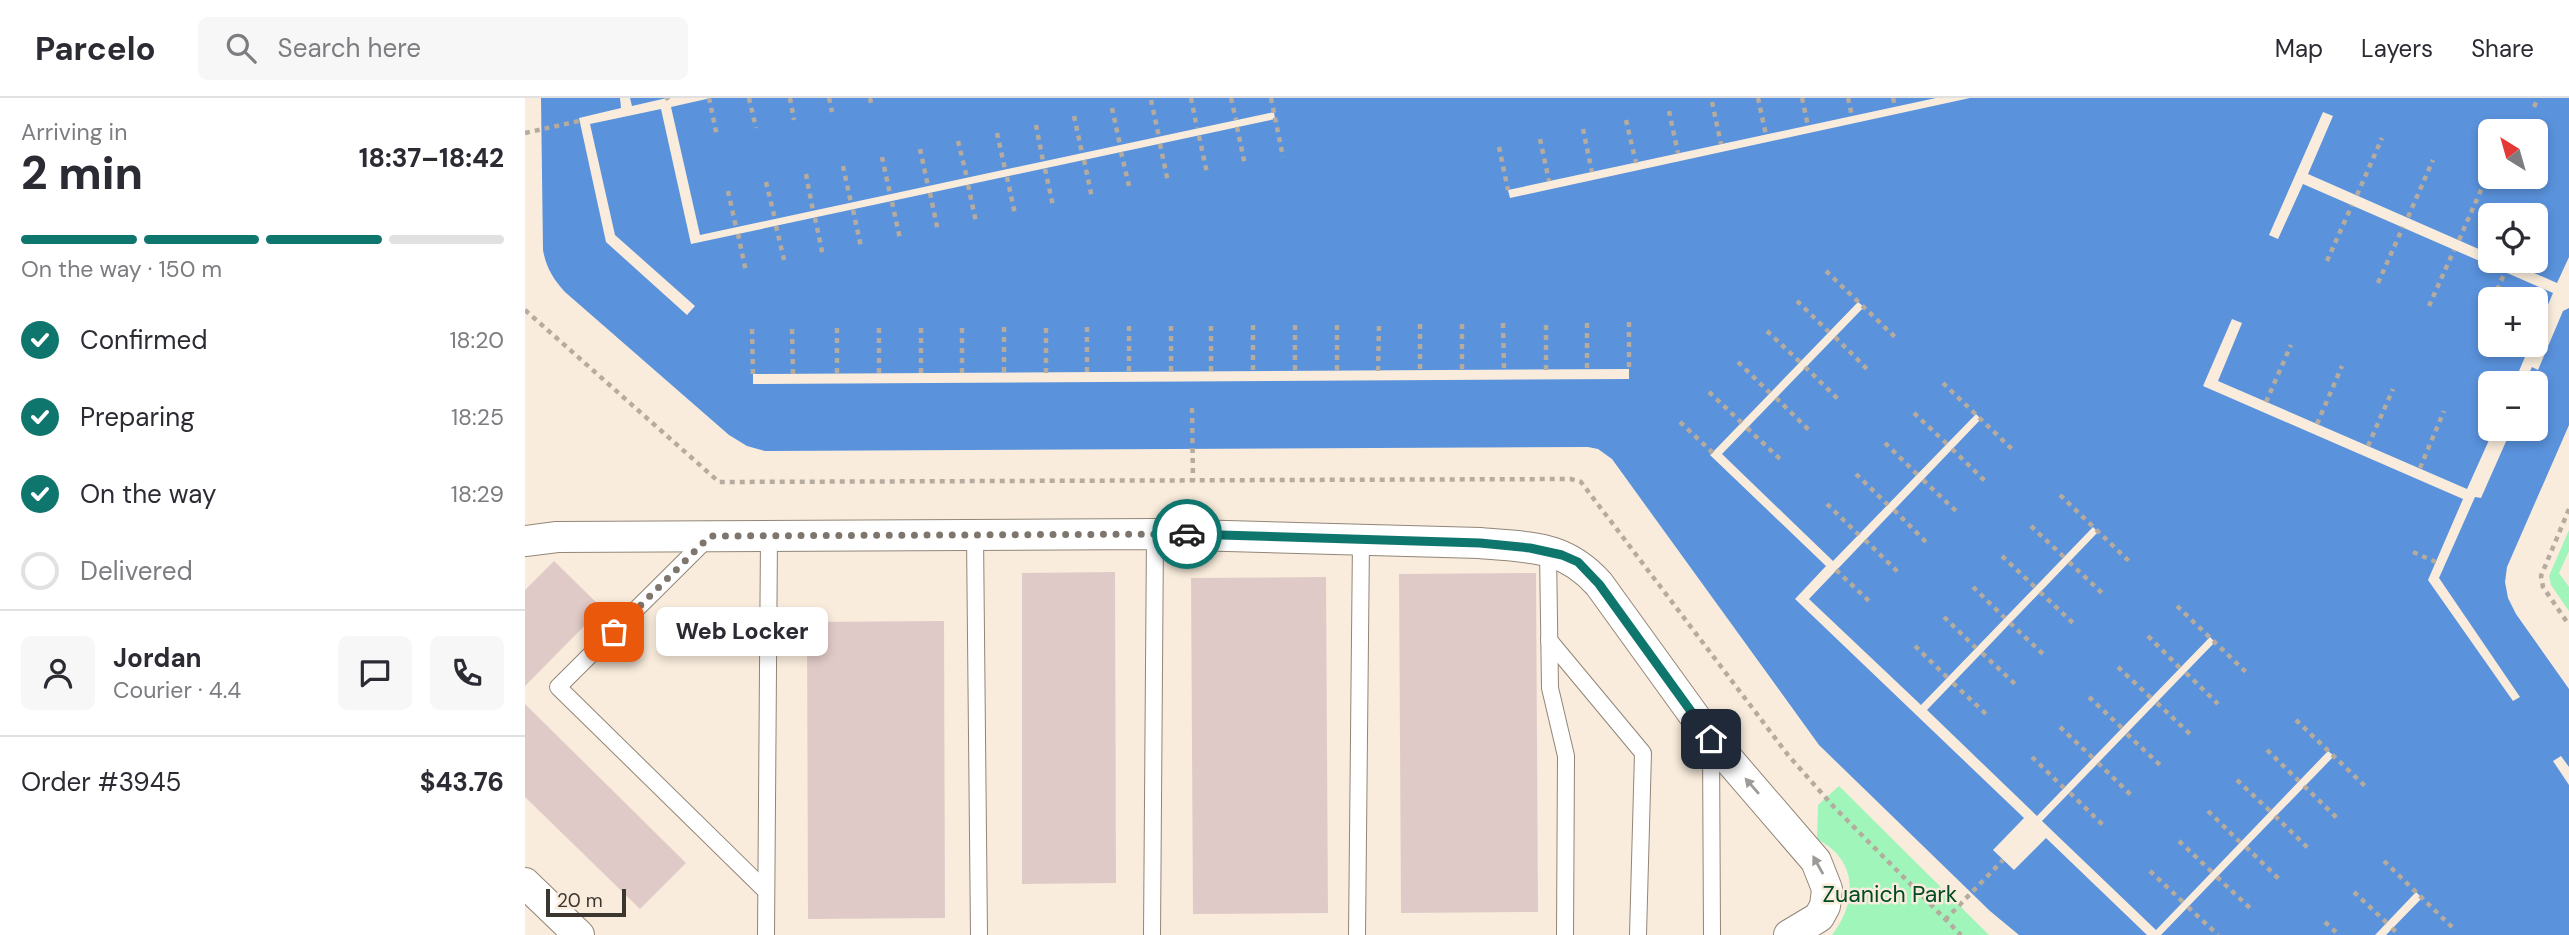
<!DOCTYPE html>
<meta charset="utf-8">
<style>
body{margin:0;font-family:"DM Sans",sans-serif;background:#f7f7f7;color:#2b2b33;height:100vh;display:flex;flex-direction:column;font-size:26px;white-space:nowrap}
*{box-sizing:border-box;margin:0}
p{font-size:23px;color:#7c7c81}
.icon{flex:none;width:38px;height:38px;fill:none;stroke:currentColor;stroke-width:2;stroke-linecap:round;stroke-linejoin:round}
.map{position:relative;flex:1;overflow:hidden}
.panel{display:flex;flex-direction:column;background:#fff;width:525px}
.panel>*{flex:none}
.needle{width:46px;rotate:323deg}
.fabs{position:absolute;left:1953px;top:21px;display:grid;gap:14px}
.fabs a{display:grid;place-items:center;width:70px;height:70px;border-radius:10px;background:#fff;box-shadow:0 4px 10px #0003;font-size:35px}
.scale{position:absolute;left:21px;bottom:18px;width:80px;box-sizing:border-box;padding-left:7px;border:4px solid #3b3630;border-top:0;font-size:19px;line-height:24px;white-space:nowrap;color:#3b3630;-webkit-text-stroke:5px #f9ecdc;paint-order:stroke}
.pin{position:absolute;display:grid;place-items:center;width:60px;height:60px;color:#fff;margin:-30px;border-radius:14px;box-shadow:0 4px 10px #0006}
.courier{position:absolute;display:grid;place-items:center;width:70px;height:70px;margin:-35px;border:5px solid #0f766e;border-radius:50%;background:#fff;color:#222;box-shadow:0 2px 9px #0007}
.bubble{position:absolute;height:49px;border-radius:10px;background:#fff;box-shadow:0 4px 10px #0003;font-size:23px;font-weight:800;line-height:49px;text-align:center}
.headline em{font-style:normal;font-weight:800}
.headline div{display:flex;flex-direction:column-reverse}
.headline{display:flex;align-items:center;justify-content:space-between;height:119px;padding:0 21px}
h1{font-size:46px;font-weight:800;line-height:52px}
.bar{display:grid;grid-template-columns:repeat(4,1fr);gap:10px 7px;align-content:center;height:84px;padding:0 21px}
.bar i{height:9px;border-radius:5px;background:#e1e1e2}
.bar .selected{background:#0f766e}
.bar p{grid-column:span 4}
.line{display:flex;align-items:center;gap:18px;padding:0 21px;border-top:2px solid #e1e1e2}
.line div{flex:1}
.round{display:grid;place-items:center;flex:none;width:74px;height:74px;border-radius:10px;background:#f7f7f7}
ol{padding:0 21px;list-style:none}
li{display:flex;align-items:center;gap:21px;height:77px}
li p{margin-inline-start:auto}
li .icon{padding:7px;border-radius:50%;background:#0f766e;color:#fff;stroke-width:4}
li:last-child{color:#7c7c81}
li i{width:38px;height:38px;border:4px solid #e1e1e2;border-radius:50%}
header{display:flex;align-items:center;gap:42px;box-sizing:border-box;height:98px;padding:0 35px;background:#fff;border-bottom:2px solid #e1e1e2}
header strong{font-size:33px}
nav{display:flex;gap:38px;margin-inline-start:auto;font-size:24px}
.search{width:490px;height:63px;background:#f7f7f7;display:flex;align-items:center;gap:18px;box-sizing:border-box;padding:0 24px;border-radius:10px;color:#7c7c81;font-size:26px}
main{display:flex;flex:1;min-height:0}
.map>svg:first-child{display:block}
</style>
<header>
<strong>Parcelo</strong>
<div class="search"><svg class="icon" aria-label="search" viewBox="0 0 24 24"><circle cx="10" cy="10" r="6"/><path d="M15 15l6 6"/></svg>Search here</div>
<nav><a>Map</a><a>Layers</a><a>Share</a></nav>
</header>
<main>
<section class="panel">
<div class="headline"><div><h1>2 min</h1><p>Arriving in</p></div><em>18:37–18:42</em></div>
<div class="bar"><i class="selected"></i><i class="selected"></i><i class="selected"></i><i></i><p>On the way · 150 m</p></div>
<ol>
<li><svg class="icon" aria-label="check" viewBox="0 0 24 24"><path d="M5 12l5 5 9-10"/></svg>Confirmed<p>18:20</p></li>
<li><svg class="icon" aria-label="check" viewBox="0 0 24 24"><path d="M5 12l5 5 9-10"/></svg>Preparing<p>18:25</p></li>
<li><svg class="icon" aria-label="check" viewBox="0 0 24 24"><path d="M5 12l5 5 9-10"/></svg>On the way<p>18:29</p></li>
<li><i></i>Delivered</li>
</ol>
<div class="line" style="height:126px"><a class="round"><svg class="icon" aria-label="person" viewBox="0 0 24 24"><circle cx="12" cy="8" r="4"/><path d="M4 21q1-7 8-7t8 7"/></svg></a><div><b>Jordan</b><p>Courier · 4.4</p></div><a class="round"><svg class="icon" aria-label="chat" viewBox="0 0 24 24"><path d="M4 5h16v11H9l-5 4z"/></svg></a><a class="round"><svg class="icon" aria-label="phone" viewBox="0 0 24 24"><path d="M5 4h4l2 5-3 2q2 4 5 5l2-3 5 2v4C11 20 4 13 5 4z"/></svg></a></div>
<div class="line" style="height:91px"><div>Order #3945</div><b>$43.76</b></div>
</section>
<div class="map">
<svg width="2044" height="837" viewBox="0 0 2044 837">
<rect width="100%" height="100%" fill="#f9ecdc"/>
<g fill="#9ff5ba">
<polygon points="2044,432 2044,453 2034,475 2044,489 2044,513 2026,487 2024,478"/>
<path d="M 1314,688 L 1464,837 L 1307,837 C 1333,804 1333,762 1292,741 L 1293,707 Z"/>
</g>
<path fill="#5a92dc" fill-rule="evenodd" d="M 16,0 L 2044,0 L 2044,327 L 1982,469 L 1980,484 L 1983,500 L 1991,516 L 2044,591 L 2044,837 L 1494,837 L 1465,813 L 1294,647 L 1087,361 L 1073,351 L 1063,349 L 240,353 L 222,348 L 204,337 L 40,194 C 28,181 21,169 18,152 ZM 1965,33 L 2011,33 L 2011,79 L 1965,79 ZM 1965,117 L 2011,117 L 2011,163 L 1965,163 ZM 1965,201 L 2011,201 L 2011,247 L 1965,247 ZM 1965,285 L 2011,285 L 2011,331 L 1965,331 Z"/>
<g fill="#f9ecdc">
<polygon points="95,0 105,0 107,8 142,0 186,0 146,9 175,137 749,14 750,21 166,146 136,11 65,26 90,137 170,208 162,217 81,144 54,20 96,10"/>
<polygon points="1411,0 1445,0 985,100 983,92"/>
<polygon points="1798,14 1808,18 1783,76 1965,156 1965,163 1982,163 2032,185 2044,159 2044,210 2038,213 2013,272 2007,269 2000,285 1989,285 2005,247 2011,247 2011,235 2028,195 1778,86 1753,141 1744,137"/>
<polygon points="1333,204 1339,209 1197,356 1308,463 1451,316 1456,321 1284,501 1396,607 1568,429 1573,434 1402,612 1512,718 1685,539 1690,544 1517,723 1631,832 1803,653 1809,658 1636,837 1622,837 1521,740 1489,772 1468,752 1499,720 1270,501 1301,468 1185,357"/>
<polygon points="1707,221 1717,225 1693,283 1942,391 1969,331 1980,331 1977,337 1983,339 1956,400 1950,399 1914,480 1995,599 1988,603 1903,482 1938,401 1678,288"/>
<polygon points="1104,271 1104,281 228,286 228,276"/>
<polygon points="2036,658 2044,669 2044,687 2028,663"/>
<polygon points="1891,794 1897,800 1861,837 1850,837"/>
</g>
<g fill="#e0cac8">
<polygon points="29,463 77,510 0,588 0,492"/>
<polygon points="590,474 591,785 497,786 497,475"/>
<polygon points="1011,475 1013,814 876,815 874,476"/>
<polygon points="801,479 803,815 668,816 666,480"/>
<polygon points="419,523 420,820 283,821 282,524"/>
<polygon points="0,606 161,765 115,811 0,699"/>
</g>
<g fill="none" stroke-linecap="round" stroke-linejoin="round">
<g stroke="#928678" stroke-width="18">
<g id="service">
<polyline points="450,437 454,837"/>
<polyline points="184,439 33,589 241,793"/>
<polyline points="1023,453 1025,590 1041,658 1040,837"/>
<polyline points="1024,542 1118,655 1113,837"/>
<polyline points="1186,643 1187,837"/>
<polyline points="241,837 244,438"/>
<polyline points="627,837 630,436"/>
<polyline points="832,837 836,441"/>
</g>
</g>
<g stroke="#928678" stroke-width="32">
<g id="minor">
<path d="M 0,443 L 32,439 L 630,436 L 955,445 C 1005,450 1038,446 1074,486 L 1186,641 L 1291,763 L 1302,791 L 1300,808 L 1294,819 L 1264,837"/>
<polyline points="0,785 54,837"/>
</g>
</g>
<g stroke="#b5ab9e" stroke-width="4.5" stroke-dasharray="5 5" stroke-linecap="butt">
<polyline points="142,0 143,2"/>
<polyline points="184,0 192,38"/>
<polyline points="224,0 231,30"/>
<polyline points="265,0 269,22"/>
<polyline points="304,0 307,14"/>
<polyline points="345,0 346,5"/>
<polyline points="666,0 672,30"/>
<polyline points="706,0 711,22"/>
<polyline points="746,0 758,59"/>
<polyline points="1233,0 1241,37"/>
<polyline points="1277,0 1283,28"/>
<polyline points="1323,0 1327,18"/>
<polyline points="1368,0 1370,9"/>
<polyline points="626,2 634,39"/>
<polyline points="1187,4 1196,46"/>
<polyline points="2009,9 2013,0"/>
<polyline points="587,10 595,47"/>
<polyline points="1144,13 1153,55"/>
<polyline points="549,18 557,55"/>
<polyline points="1101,22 1111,65"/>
<polyline points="511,27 518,63"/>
<polyline points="712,29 720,67"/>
<polyline points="1058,31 1067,74"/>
<polyline points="0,35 54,23"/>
<polyline points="472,35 480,71"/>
<polyline points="674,38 682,75"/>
<polyline points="1015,41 1024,83"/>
<polyline points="433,43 442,80"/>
<polyline points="635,46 643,84"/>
<polyline points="974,49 983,92"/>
<polyline points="395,51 403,88"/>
<polyline points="596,54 605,92"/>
<polyline points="357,59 365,96"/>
<polyline points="559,62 567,100"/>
<polyline points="318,68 326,105"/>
<polyline points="520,71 528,108"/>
<polyline points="281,76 288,113"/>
<polyline points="482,79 490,116"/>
<polyline points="241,84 250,121"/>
<polyline points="443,87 451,124"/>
<polyline points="203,93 211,129"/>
<polyline points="405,95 413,133"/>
<polyline points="1832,97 1857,40"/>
<polyline points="367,104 375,141"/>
<polyline points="328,112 336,149"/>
<polyline points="2005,117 2010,107"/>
<polyline points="1883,119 1908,62"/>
<polyline points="290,120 298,158"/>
<polyline points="251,128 260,166"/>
<polyline points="213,136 221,174"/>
<polyline points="1934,142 1959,85"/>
<polyline points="1802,163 1827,107"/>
<polyline points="1985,164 1985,163"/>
<polyline points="1301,173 1371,240"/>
<polyline points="1853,185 1878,129"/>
<polyline points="1968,201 1980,174"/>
<polyline points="1272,203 1304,234"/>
<polyline points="1904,208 1929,152"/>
<polyline points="0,212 194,384 1046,381 1056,384 1263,657 1309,709 1436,837"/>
<polyline points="1104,224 1104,271"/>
<polyline points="978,225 979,272"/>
<polyline points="1062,225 1062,271"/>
<polyline points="895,226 895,272"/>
<polyline points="937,226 937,272"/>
<polyline points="728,227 728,273"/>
<polyline points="770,227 770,273"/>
<polyline points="812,227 812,273"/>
<polyline points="604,228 604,274"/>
<polyline points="646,228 646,274"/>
<polyline points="686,228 686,274"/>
<polyline points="479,229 479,275"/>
<polyline points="312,230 312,276"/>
<polyline points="354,230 354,276"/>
<polyline points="396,230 396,275"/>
<polyline points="437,230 437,275"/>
<polyline points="1956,230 1965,208"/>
<polyline points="227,231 228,276"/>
<polyline points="267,231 268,276"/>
<polyline points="1242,233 1275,264"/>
<polyline points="1310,239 1342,271"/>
<polyline points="1213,264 1245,295"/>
<polyline points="1280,269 1313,301"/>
<polyline points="1021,272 1021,225"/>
<polyline points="853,273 854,227"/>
<polyline points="562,274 562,229"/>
<polyline points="521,275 521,229"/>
<polyline points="1418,285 1489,353"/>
<polyline points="1184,294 1217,325"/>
<polyline points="1251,300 1284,332"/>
<polyline points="1741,304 1766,247"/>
<polyline points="667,310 668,383"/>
<polyline points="1389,315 1422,346"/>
<polyline points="1155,324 1188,355"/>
<polyline points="1792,326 1817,268"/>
<polyline points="1222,330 1255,361"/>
<polyline points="1360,345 1393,377"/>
<polyline points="1843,348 1868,291"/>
<polyline points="1427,351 1460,383"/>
<polyline points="1895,370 1919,313"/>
<polyline points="1331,376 1363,407"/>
<polyline points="1398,382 1431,413"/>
<polyline points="1535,397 1606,465"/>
<polyline points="1302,406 1334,437"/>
<polyline points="2044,411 2016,478 2018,489 2044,527"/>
<polyline points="1369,412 1401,444"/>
<polyline points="1506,428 1539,459"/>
<polyline points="1340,442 1373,474"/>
<polyline points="1888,454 1911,464"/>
<polyline points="1477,458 1510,489"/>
<polyline points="1544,464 1577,495"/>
<polyline points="1311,472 1344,503"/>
<polyline points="1448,489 1480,520"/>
<polyline points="1515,494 1548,525"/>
<polyline points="1652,508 1723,576"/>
<polyline points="1419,519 1451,550"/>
<polyline points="1485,525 1518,556"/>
<polyline points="1623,538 1655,570"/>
<polyline points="1390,548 1423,580"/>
<polyline points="1457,555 1490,586"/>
<polyline points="1593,569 1626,600"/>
<polyline points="1661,575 1693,606"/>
<polyline points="1428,585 1461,616"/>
<polyline points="1564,599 1597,630"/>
<polyline points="1632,605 1665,636"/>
<polyline points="1771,622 1841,689"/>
<polyline points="1535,629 1568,660"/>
<polyline points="1602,636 1635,667"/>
<polyline points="1742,652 1774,683"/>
<polyline points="1507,659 1539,690"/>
<polyline points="1573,665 1606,697"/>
<polyline points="1712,682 1745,713"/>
<polyline points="1779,688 1812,720"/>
<polyline points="1545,695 1578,727"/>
<polyline points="1683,713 1715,744"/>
<polyline points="1750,718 1783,750"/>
<polyline points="1654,743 1687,774"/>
<polyline points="1721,749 1754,781"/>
<polyline points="1859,763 1929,831"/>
<polyline points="1625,773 1658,804"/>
<polyline points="1692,779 1725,810"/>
<polyline points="1829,794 1862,825"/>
<polyline points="1663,809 1693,837"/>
<polyline points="1420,822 1478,762"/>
<polyline points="1800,824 1814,837"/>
<polyline points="1867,830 1874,837"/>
</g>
<use href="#service" stroke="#fff" stroke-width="16"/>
<use href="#minor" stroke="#fff" stroke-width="30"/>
</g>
<defs><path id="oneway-solid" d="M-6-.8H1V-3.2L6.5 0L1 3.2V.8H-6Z" transform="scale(1.75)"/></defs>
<g fill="#9d9a98">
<use href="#oneway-solid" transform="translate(1227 688) rotate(-131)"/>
<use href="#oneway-solid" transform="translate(1293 767) rotate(-119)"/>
</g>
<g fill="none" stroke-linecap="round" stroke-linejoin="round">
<polyline stroke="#7e766c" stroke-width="7" stroke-dasharray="0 12.6" points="89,534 185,438 662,436"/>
<polyline stroke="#0f766e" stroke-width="9" points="662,436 955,445 1005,450 1037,457 1053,464 1074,486 1186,641"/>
</g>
<g text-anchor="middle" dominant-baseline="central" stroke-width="5" stroke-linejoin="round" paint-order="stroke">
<g font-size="23" fill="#004b25" stroke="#f9ecdc">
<text x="1365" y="796">Zuanich Park</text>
</g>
</g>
</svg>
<div class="fabs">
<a><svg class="needle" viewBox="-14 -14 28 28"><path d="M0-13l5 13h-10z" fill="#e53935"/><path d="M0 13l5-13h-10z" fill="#7c7c81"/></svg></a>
<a><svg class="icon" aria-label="locate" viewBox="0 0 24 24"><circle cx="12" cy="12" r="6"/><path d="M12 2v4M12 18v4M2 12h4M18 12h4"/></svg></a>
<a>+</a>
<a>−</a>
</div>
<div class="scale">20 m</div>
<div class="pin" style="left:89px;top:534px;background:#ea580c"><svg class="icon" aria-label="bag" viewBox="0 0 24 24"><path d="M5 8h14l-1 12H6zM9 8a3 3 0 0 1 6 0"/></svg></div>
<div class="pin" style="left:1186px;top:641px;background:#1f2937"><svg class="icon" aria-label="home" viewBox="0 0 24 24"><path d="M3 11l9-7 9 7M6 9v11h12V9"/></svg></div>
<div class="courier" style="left:662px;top:436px"><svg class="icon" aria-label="car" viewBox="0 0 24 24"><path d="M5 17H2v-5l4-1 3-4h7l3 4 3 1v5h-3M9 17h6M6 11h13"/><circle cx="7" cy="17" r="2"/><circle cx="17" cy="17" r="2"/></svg></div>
<div class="bubble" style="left:131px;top:509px;width:172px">Web Locker</div>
</div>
</main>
